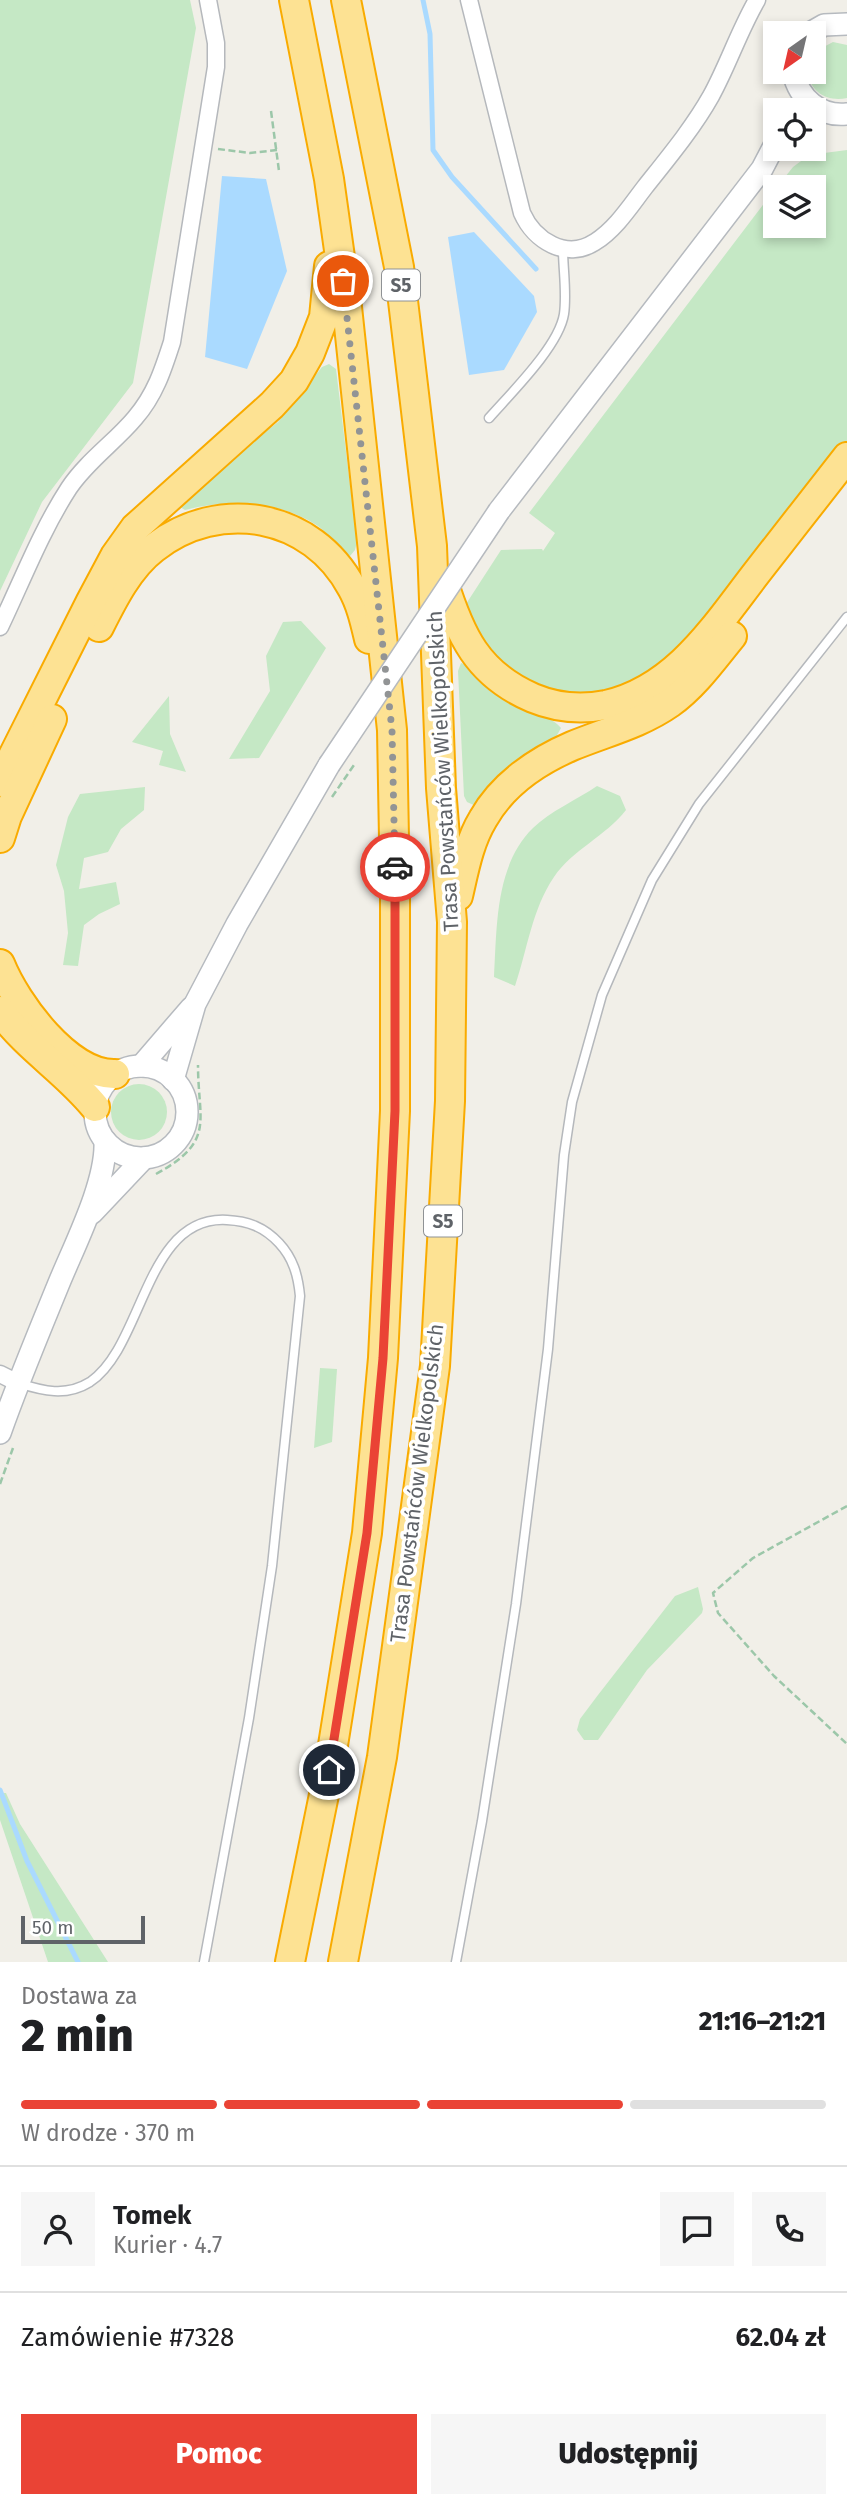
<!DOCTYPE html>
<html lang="pl">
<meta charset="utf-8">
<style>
body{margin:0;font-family:"Fira Sans",sans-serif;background:#f6f6f6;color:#202124;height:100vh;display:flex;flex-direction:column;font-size:26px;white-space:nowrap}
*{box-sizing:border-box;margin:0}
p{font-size:23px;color:#757577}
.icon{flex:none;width:38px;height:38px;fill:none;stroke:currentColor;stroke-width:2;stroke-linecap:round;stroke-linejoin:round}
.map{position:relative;height:1962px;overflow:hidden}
.panel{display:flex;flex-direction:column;background:#fff;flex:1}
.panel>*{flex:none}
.needle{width:46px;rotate:214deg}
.tools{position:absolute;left:763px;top:21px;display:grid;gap:14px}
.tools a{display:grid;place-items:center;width:63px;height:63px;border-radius:0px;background:#fff;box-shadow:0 4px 10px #0003;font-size:35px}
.scale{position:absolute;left:21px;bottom:18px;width:124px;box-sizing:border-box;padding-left:7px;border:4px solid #5f6368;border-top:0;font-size:19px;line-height:24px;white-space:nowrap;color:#5f6368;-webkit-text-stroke:5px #fff;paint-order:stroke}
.pin{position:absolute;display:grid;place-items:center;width:60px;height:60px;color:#fff;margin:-30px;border:4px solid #fff;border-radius:50%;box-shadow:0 2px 7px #0007}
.courier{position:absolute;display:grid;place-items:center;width:70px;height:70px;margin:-35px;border:5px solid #ea4335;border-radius:50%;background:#fff;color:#222;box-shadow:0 2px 9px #0007}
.overview em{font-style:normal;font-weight:800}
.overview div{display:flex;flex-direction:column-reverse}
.overview{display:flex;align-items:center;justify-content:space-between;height:119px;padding:0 21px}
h1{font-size:46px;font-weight:800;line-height:52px}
.bar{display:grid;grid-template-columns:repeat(4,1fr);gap:10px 7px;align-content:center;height:84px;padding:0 21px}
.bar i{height:9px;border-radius:5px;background:#e0e0e0}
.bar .current{background:#ea4335}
.bar p{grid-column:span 4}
.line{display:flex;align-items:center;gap:18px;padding:0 21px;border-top:2px solid #e0e0e0}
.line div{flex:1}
.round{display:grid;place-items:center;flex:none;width:74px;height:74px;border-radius:0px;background:#f6f6f6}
.button{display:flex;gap:14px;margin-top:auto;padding:14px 21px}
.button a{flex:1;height:80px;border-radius:0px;background:#ea4335;color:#fff;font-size:28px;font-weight:800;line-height:80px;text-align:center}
.button a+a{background:#f6f6f6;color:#202124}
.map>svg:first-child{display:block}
</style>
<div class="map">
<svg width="847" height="1962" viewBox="0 0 847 1962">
<rect width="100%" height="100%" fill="#f1efe8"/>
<g fill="#c5e8c5">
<polygon points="0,0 190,0 196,28 133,383 42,502 0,591"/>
<path d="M 833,42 L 847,45 L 847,98 C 828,102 810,93 808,72 L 814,72 L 816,51 Z"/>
<path d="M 847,150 L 847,442 L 676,652 C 665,661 655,673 643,680 C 598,708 528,695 493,657 C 480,642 473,623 466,604 L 501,550 L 542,549 L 543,551 L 555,533 L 529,513 L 775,189 L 775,226 L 814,226 L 814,187 L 777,187 L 793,167 L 809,155 Z"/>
<path d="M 329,364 L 336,369 L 357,542 L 355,550 L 350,556 C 337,549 330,535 318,526 C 278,500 230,499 185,510 L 175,504 L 278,422 L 322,367 Z"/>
<polygon points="301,621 326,648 259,758 229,759 270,691 266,656 283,622"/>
<path d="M 461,663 L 467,665 C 482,681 498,696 517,707 C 532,715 551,715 561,728 L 556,737 L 503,774 L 478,807 L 467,802 L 464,796 L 458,671 Z"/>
<polygon points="169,696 170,734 186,772 159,765 163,751 132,742"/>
<path d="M 597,786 L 620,796 L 626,810 C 606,836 572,850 554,877 C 532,909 527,951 515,986 L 494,977 C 497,927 495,865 533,828 C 549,812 578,799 597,786 Z"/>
<polygon points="145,787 144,810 121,829 108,852 84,858 79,889 116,882 120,904 99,914 84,925 78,966 63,965 68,933 64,891 56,865 68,817 80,794"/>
<circle cx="139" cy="1112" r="28"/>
<polygon points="320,1368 337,1369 332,1442 314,1448"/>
<polygon points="698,1587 703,1609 702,1613 647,1670 598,1740 584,1740 577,1730 580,1719 598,1695 675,1596"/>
<polygon points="0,1793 6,1793 20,1824 108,1962 48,1962 0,1820"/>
</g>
<g fill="#aadaff">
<polygon points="222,176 266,179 287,271 247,369 205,357"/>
<polygon points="474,232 534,296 537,312 504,370 469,375 448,237"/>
</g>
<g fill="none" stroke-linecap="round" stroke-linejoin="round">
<g stroke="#aadaff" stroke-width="5">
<polyline points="423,0 430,34 433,150 452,177 536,269"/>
<polyline points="0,1790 27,1861 78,1962"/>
</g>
<g stroke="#b5b8bc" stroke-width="11">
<g id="lane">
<path d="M 489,418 C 511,393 559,346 564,314 C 567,293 563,269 563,249"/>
<path d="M 18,1383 C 43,1391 66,1397 90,1382 C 144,1346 145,1215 227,1220 C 248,1221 264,1227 279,1243 C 293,1258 298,1275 300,1296 L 272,1566 L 249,1718 L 204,1962"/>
<polyline points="456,1962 482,1821 516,1604 548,1349 564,1155 572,1102 602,995 652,880 699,804 847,617"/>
</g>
</g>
<g stroke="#b5b8bc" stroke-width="19">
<g id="street">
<path d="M 469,0 L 522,213 C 534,240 566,261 595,242 C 616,229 631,205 645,187 C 668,158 693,128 711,96 C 728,65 739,31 757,0"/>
<path d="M 0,627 C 22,581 41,531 69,488 C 87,461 115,442 135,418 C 155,395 163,370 172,342 L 216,67 L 216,43 L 208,0"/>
<polyline points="0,1374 18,1383"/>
</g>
</g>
<g stroke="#b6babf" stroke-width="24">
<g id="secondary">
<polyline points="810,33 824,25 847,24"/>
<path d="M 793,72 C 799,98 819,117 847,114"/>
<polyline points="499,511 762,169 775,144"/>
<polyline points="141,1066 191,1008"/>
<circle cx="141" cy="1112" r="46"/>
<polyline points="173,1080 195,1004 237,924 329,765"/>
<polyline points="92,1213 144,1158"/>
<path d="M 0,1433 C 18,1382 39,1332 59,1283 C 75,1244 107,1182 105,1141"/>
</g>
</g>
<g stroke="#f9ab00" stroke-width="32">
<g id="highway">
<path d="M 443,581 C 460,635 477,674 533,698 C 557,708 580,710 606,705 C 677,689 716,625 758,571 C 788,533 817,495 847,457"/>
<path d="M 99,627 C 113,599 129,567 154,548 C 219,497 312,513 352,588 C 361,604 365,622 369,639"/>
<polyline points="0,782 91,601 115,556 135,528 272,405 294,381 310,353 324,317 329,266"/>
<polyline points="0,838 7,816 52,719"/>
<path d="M 458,896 C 464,870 469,842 483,819 C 502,785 537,761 572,746 C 606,732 640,724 670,703 C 695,685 713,659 732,636"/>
<path d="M 0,964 C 16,1004 68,1075 115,1074"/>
<path d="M 0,1011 C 29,1050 66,1071 95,1107"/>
<polyline points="290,1962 329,1770 367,1533 383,1358 395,1111 395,893 392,730 347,307 329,179 294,0"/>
<polyline points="343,1962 382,1757 435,1366 450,1101 452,922 441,788 432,546 399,267 346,0"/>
</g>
</g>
<g stroke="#9cc7a9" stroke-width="2.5" stroke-dasharray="7 3.5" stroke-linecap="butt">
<polyline points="271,111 279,171"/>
<polyline points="218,149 250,153 277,150"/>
<path d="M 156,1174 C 216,1141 198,1122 198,1065"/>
<polyline points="0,1484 13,1448"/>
<polyline points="847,1506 753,1558 713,1593 718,1613 774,1676 847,1744"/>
</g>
<use href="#lane" stroke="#fff" stroke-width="8"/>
<use href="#street" stroke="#fff" stroke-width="16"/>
<use href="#secondary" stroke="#fff" stroke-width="21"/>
<use href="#highway" stroke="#fde293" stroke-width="28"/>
<g stroke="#b6babf" stroke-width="24" stroke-linecap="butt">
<polyline id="secondary-bridge" points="329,765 499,511"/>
</g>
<polyline stroke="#9cc7a9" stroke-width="2.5" stroke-dasharray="7 3.5" stroke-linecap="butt" points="332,797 354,765"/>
<use href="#secondary-bridge" stroke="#fff" stroke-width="21"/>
</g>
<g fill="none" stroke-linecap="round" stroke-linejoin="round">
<polyline stroke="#929495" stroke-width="7" stroke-dasharray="0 12.6" points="343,281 392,730 395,867"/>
<polyline stroke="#ea4335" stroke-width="9" points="329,1770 367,1533 383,1358 395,1111 395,867"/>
</g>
<g text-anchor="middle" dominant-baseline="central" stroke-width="7" stroke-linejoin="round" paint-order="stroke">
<g fill="#fff" stroke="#8f9295" stroke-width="2">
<rect x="382" y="269.5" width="38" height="31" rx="5"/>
<rect x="424" y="1205.5" width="38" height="31" rx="5"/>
</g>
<g font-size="19" font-weight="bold" fill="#5f6368">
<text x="401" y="285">S5</text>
<text x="443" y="1221">S5</text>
</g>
<g font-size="21" fill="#5f6368" stroke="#fff">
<text transform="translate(443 771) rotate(-93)">Trasa Powstańców Wielkopolskich</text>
<text transform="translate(417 1483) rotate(-83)">Trasa Powstańców Wielkopolskich</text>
</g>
</g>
</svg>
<div class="tools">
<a><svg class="needle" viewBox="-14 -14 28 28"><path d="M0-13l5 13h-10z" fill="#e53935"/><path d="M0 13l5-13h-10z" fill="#757577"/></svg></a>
<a><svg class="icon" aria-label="locate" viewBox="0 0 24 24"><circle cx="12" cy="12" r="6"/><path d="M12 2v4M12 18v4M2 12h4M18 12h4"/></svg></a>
<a><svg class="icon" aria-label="layers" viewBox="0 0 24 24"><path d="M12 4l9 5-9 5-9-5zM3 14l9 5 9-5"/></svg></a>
</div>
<div class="scale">50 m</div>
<div class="pin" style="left:343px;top:281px;background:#ea580c"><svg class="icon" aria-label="bag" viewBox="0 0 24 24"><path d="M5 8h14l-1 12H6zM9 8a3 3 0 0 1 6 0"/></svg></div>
<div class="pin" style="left:329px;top:1770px;background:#1f2937"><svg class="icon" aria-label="home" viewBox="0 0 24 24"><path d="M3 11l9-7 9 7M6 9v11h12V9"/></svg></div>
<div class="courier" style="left:395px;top:867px"><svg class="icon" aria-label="car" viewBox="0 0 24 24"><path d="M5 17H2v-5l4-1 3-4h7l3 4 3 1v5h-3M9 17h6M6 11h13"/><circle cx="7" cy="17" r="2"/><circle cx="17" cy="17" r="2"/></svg></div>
</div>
<section class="panel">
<div class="overview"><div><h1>2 min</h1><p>Dostawa za</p></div><em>21:16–21:21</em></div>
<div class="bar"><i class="current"></i><i class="current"></i><i class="current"></i><i></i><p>W drodze · 370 m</p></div>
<div class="line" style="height:126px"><a class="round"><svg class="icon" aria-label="person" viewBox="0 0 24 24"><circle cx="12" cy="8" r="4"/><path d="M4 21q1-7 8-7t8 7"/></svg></a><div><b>Tomek</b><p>Kurier · 4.7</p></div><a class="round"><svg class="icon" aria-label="chat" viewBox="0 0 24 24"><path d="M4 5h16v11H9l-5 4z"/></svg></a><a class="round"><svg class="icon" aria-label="phone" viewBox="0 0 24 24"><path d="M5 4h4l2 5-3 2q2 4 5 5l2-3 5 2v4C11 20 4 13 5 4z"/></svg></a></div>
<div class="line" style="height:91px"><div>Zamówienie #7328</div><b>62.04 zł</b></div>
<div class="button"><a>Pomoc</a><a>Udostępnij</a></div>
</section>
